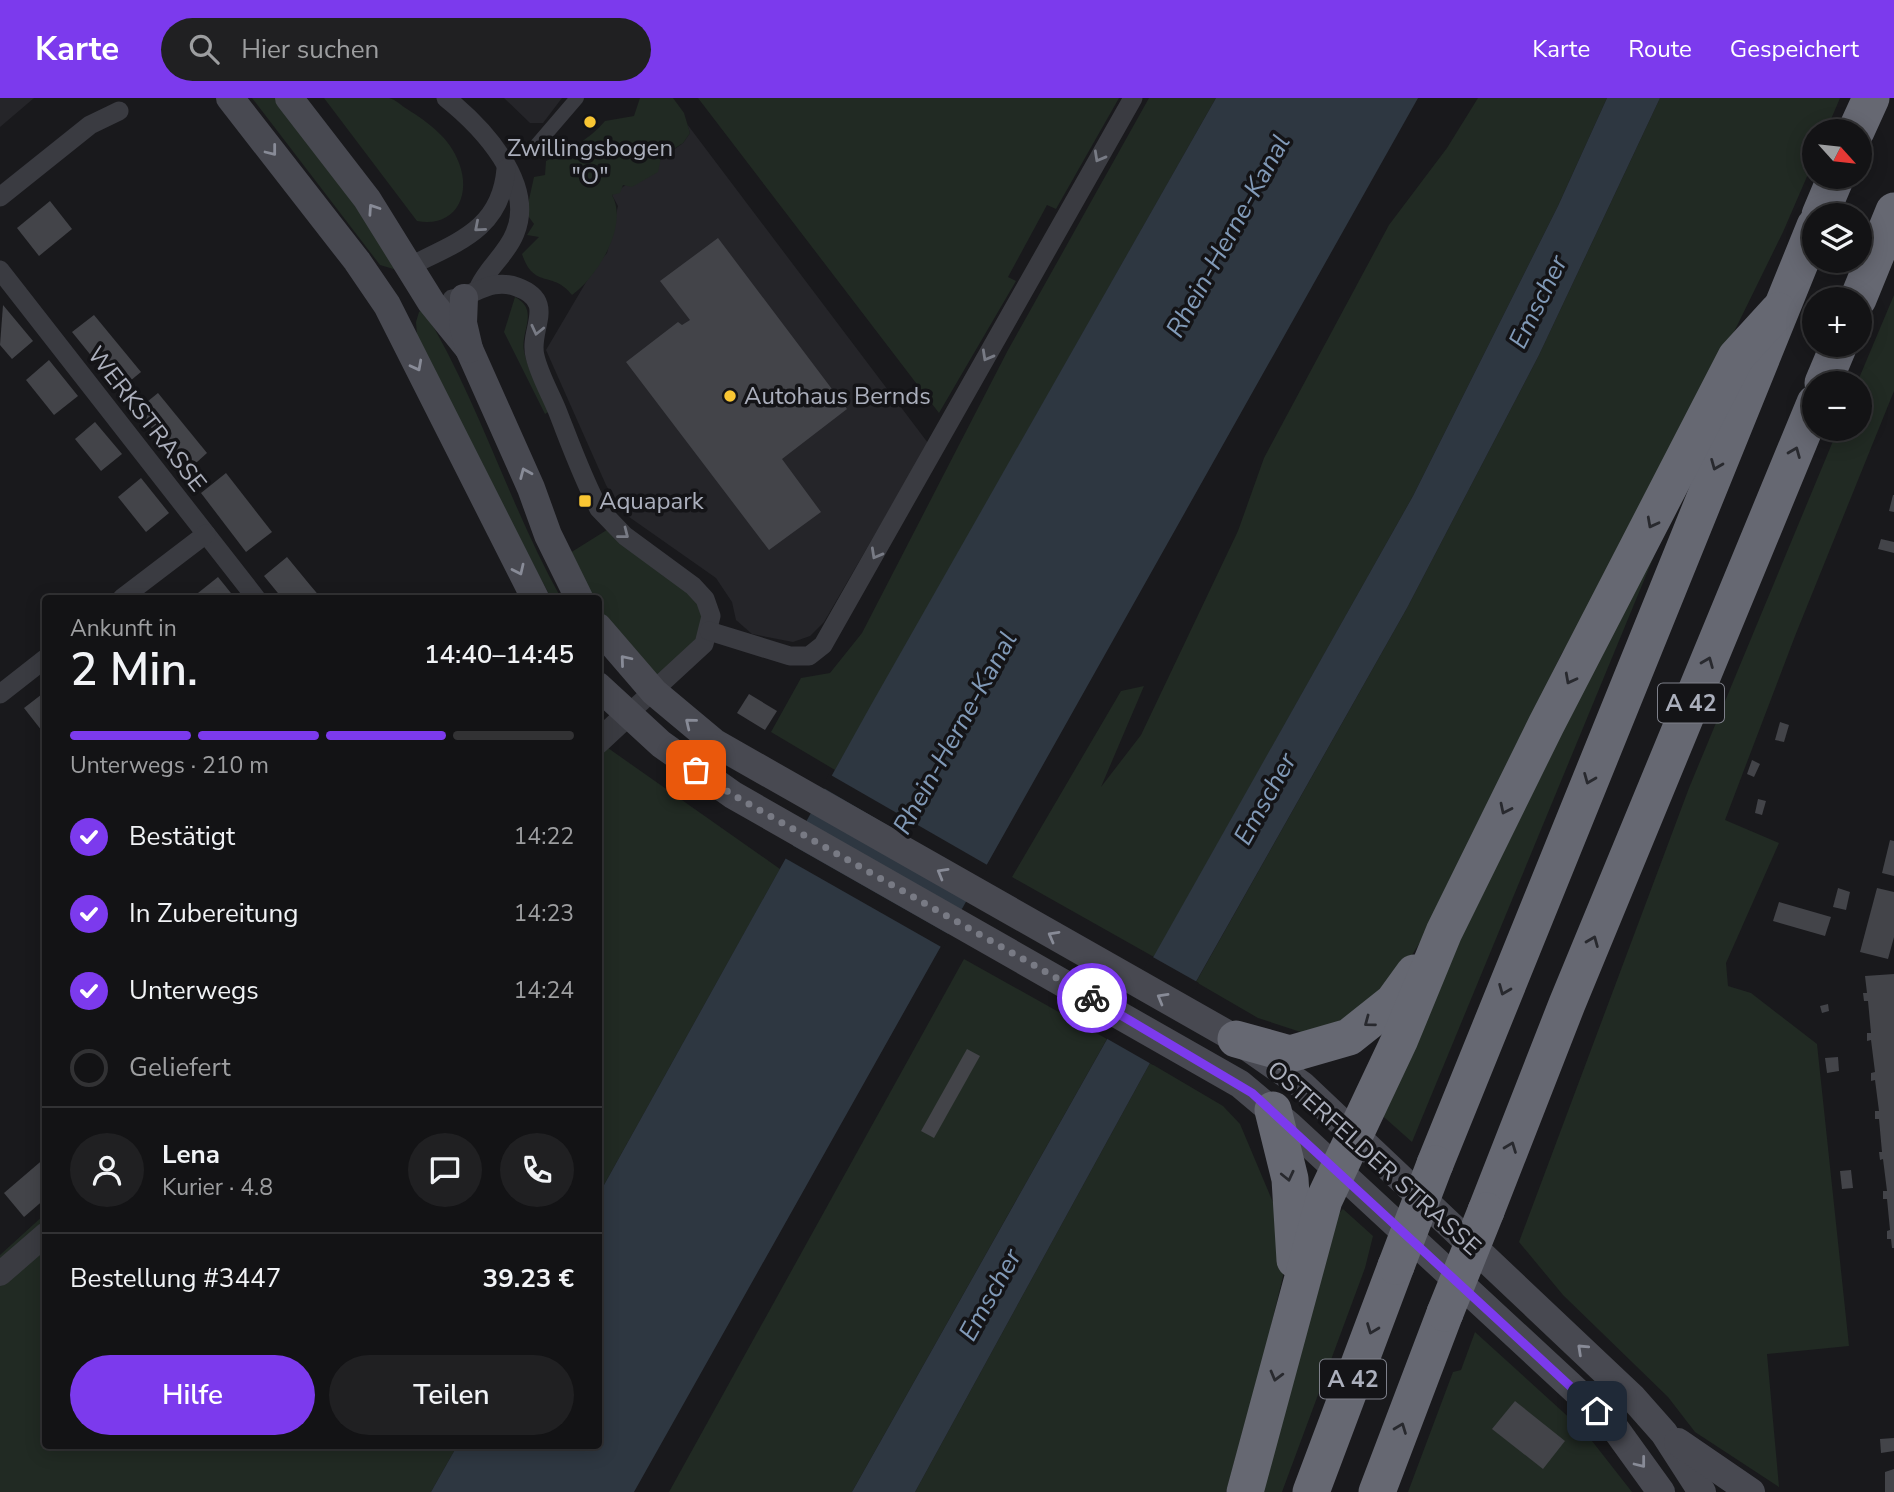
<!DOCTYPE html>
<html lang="de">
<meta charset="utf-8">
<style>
body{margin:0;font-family:"Nunito Sans",sans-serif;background:#202022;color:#f1f3f6;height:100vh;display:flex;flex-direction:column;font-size:26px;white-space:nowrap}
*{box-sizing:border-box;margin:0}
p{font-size:23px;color:#9d9ea0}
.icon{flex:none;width:38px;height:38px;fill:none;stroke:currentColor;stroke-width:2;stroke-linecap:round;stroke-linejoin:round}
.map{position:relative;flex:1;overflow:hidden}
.sheet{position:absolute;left:42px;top:497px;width:560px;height:854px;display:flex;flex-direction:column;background:#131315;border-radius:7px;box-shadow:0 4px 18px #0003,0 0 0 2px #323234}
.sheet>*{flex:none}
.needle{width:46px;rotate:117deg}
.fabs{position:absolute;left:1802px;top:21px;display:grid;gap:14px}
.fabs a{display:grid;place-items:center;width:70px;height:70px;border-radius:50%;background:#131315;box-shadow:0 4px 18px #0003,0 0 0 2px #323234;font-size:35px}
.pin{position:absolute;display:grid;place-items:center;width:60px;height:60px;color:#fff;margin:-30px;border-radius:14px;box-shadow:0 4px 10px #0006}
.courier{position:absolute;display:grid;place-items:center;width:70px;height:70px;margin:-35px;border:5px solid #7c3aed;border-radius:50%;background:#fff;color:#222;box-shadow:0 2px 9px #0007}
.overview em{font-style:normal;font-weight:600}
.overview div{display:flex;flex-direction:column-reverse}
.overview{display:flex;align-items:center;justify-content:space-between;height:119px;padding:0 28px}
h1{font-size:46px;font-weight:600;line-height:52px}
.bar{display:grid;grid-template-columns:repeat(4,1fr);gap:10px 7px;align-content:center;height:84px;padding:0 28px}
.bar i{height:9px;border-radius:5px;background:#323234}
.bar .active{background:#7c3aed}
.bar p{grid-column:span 4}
.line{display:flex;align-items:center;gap:18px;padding:0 28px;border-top:2px solid #323234}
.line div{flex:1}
.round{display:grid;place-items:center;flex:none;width:74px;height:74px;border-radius:37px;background:#202022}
ol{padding:0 28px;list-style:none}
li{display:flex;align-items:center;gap:21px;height:77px}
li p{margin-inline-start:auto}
li .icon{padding:7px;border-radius:50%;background:#7c3aed;color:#fff;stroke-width:4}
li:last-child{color:#9d9ea0}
li i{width:38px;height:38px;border:4px solid #323234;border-radius:50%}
.action{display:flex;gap:14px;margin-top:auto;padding:14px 28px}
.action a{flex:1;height:80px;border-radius:42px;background:#7c3aed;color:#fff;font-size:28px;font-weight:600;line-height:80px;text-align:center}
.action a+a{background:#202022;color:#f1f3f6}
header{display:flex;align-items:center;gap:42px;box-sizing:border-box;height:98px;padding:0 35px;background:#7c3aed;color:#fff}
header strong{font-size:33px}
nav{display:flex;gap:38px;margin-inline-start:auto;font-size:24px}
.search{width:490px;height:63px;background:#202022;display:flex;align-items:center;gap:18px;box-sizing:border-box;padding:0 24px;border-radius:38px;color:#9d9ea0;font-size:26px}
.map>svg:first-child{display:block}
</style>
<header>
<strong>Karte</strong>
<div class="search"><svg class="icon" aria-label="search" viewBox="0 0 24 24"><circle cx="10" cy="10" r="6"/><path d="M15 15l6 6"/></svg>Hier suchen</div>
<nav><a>Karte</a><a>Route</a><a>Gespeichert</a></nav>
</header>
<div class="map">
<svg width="1894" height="1394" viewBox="0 0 1894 1394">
<rect width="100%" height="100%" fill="#19191c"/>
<g fill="#252529">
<polygon points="0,0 34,0 0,29"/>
<polygon points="504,0 562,0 543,25 530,25"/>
<polygon points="687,26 928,345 824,524 810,538 793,544 752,536 736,522 732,504 716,480 622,414 606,387 546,252 595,169 607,155 618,108 612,97 683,45 690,35"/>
</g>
<g fill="#212a23">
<polygon points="252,0 277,0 315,47 397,172 380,167"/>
<path d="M 324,0 C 344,0 370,0 389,0 C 395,1 402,8 407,11 C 429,25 450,40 459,65 C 472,99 454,130 417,123 Z"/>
<path d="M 640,0 L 673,0 L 684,15 L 690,35 L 683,45 L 661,59 L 658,74 L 632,89 L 623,87 L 620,95 L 612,97 C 629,128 597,179 572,197 C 553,172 534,192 522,156 L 539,139 L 527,137 L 534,126 L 526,115 L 534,79 L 545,77 L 546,63 C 569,52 589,42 605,23 L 634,18 Z"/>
<polygon points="698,0 1119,0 1056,111 1047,107 1008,179 1016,183 939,315"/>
<polygon points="1149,0 1216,0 835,672 771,634 801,580 830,575 862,535 1008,252"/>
<polygon points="1478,0 1607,0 1558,108 1413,398 1154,859 1012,779 1121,593 1144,588 1101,689 1141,637 1238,433 1264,360 1389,127 1447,50"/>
<polygon points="1660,0 1840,0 1826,33 1815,33 1815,60 1783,134 1607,493 1562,555 1432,825 1394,886 1355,924 1316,939 1258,920 1196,884 1407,510 1539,257"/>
<polygon points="1894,197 1894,293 1795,538 1725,722 1779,745 1726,865 1728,888 1751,895 1817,946 1849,1248 1767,1256 1779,1389 1695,1334 1668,1299 1563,1197 1519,1144 1689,690 1838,331 1860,331 1860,285 1857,285"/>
<path d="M 515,199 C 540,212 520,234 524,253 C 528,274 541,294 550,313 L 545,316 L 504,234 Z"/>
<path d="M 423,211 C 479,303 509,407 561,500 L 551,500 L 418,249 L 416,224 L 419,214 Z"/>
<polygon points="610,430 700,496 709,534 655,591 598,525 598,500 582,500 562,460"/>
<polygon points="1650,457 1654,458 1412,1044 1376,1012"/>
<polygon points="598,643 780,771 599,1096 598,1096"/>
<polygon points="964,861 1107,941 852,1394 669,1394"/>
<polygon points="1150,965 1223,1008 1240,1026 1288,1140 1283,1178 1268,1241 1226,1394 915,1394"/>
<polygon points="1332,1109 1340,1114 1343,1111 1373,1138 1365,1170 1282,1394 1252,1394"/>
<polygon points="45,1116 46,1348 457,1348 431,1394 0,1394 0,1157"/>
<polygon points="1475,1234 1585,1334 1632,1394 1408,1394 1453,1274 1461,1272"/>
</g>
<g fill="#2e3741">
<polygon points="1216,0 1418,0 634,1394 431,1394 457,1348 598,1348 599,1096 871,607"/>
<polygon points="1607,0 1660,0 1539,257 1407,510 1150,965 915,1394 852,1394 1413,398 1558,108"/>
</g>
<g fill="#19191c">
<polygon points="829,676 989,768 981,782 822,689"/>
<polygon points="790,746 950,837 943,850 783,759"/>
<polygon points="1151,858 1199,885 1153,967 1104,939"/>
</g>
<g fill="#434449">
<polygon points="50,103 72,131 39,158 17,130"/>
<polygon points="718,140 847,311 782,361 821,414 769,452 626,264 678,224 682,227 690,222 660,183"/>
<polygon points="3,207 33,243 12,261 0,247"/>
<polygon points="94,217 141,274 119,292 72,234"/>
<polygon points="49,262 78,298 54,317 26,282"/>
<polygon points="158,295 207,355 187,373 137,312"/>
<polygon points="95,324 122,356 101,373 75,341"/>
<polygon points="226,375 272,434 246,454 201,395"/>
<polygon points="141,380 169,415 146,434 118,399"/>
<polygon points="1893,397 1894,397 1894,414 1889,413"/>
<polygon points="1881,441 1894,444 1894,455 1878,451"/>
<polygon points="287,459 310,487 321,500 282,500 264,478"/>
<polygon points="218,479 235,500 195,500 193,499"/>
<polygon points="46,593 46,630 42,633 24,610"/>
<polygon points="749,596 777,613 765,632 737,615"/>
<polygon points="1780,624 1789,627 1784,644 1775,642"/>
<polygon points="1752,662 1760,666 1754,679 1747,676"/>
<polygon points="1758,701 1766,703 1762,717 1755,715"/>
<polygon points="1890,742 1894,743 1894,778 1882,775"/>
<polygon points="1838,790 1850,794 1846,812 1833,809"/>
<polygon points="1877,790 1894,794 1894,839 1888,861 1860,854"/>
<polygon points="1779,804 1831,819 1825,838 1773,823"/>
<polygon points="1894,876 1894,1150 1892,1150 1891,1141 1887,1141 1887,1133 1890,1132 1887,1101 1883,1101 1883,1093 1887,1093 1883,1061 1880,1062 1879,1054 1882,1054 1879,1021 1875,1021 1875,1013 1879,1013 1875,982 1871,983 1871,975 1875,974 1871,942 1867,943 1867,935 1871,935 1868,903 1864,903 1863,895 1867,895 1865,878"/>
<polygon points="1828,906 1829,913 1822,915 1820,908"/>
<polygon points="967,951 980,958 934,1040 921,1033"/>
<polygon points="1838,959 1839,973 1827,975 1825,960"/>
<polygon points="46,1059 46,1100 24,1119 4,1095"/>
<polygon points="1851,1072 1853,1090 1842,1091 1840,1073"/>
<polygon points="1515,1303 1565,1343 1543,1371 1492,1331"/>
<polygon points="1894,1340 1894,1353 1881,1355 1880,1341"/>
<polygon points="1894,1371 1894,1394 1885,1394 1885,1374"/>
</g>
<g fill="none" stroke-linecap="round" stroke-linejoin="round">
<polyline stroke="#3a3b41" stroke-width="14" points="534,50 577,0"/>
<g stroke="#3a3b41" stroke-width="19">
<path d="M 446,0 C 481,28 536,85 515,135 C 507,156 488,169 479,189"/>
<polyline points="0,99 90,27 119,13"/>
<path d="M 410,168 C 458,144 501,131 506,71"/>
<polyline points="0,172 256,500"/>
<path d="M 452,201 C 473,199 490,179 517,189 C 558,204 528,231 535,258 C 539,276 550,295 557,312 C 570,345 582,379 599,411 L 625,438 L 693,488 L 705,501 L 711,518 L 704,546 L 627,617"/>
<polyline points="122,500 206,436"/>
<polyline points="709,533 790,558 809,558 823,547 1133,0"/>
<polyline points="0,596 46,560"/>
</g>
<g stroke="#3a3b41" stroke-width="24">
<polyline points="598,644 627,617"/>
<polyline points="0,1176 46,1136"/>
</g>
<g stroke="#484951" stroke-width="28">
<polyline points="230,0 357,163 387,207 535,500"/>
<polyline points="289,0 367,101 431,204 469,251 531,390 548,437 579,500"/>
<polyline points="464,200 463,225 469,251"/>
<polyline points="598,529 654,594 715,645 1236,941 1302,987 1633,1300 1664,1335 1702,1394"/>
<polyline points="598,588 661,646 733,697 1240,986 1290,1028 1587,1303 1617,1333 1661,1394"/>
<polyline points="1678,1344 1751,1394"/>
</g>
<g stroke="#666872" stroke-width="37">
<polyline points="1856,33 1871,0"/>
<polyline points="1820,117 1836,79"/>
<polyline points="1858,201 1894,113"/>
<polyline points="1823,285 1839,247"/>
<polyline points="1236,941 1290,956 1349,939 1393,904 1414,875"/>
<polyline points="1273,1012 1290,1081 1295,1162"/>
<polyline points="1435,1066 1815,128"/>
<polyline points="1486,1113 1567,906 1815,305"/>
<polyline points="1245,1394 1324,1102 1400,941 1444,834 1546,627 1736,259 1778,213"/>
<polyline points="1311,1394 1396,1168"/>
<polyline points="1377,1394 1445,1215"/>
</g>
<g stroke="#666872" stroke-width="37">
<polyline points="1396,1168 1435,1066"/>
<polyline points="1445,1215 1486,1113"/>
</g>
</g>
<defs><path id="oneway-chevron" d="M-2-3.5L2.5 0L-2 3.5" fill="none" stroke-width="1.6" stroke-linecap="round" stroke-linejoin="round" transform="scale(1.75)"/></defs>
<g stroke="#888b97">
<use href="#oneway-chevron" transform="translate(272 53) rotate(52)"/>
<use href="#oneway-chevron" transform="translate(373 111) rotate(-124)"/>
<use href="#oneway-chevron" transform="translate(417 268) rotate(62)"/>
<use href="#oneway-chevron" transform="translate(525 375) rotate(-113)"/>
<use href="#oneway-chevron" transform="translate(519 472) rotate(65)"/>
<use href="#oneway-chevron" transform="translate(625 562) rotate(-130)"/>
<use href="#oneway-chevron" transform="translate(690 625) rotate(-141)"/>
<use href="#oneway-chevron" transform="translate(942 775) rotate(-150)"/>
<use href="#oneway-chevron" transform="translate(1053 838) rotate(-151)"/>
<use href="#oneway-chevron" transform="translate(1162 900) rotate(-150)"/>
<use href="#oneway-chevron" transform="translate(1582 1251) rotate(-137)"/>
<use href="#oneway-chevron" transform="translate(1641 1365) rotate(52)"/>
</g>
<g stroke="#787b85">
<use href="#oneway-chevron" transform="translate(1099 59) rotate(119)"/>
<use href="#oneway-chevron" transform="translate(479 129) rotate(139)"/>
<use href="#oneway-chevron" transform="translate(537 232) rotate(103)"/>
<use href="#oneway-chevron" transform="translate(987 258) rotate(119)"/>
<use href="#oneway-chevron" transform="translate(624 436) rotate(38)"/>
<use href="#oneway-chevron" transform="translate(876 456) rotate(119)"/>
</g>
<g stroke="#28292e">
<use href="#oneway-chevron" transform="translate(1795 354) rotate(-68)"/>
<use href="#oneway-chevron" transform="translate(1716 367) rotate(112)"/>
<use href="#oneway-chevron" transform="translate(1652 425) rotate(118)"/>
<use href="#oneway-chevron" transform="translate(1708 564) rotate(-68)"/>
<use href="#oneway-chevron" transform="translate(1570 581) rotate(118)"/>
<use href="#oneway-chevron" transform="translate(1589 681) rotate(112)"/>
<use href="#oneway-chevron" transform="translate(1505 711) rotate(116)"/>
<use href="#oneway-chevron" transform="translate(1593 843) rotate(-68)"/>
<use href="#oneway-chevron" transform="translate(1504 892) rotate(112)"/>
<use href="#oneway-chevron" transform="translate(1369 924) rotate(143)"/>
<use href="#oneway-chevron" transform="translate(1511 1049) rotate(-69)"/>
<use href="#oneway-chevron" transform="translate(1288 1078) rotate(77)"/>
<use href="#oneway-chevron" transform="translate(1372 1231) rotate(111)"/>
<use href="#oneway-chevron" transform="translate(1276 1278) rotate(105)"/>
<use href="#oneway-chevron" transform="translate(1401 1330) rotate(-69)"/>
</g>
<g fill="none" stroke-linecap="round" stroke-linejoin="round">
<polyline stroke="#787a84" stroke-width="7" stroke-dasharray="0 12.6" points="696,672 733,697 1092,900"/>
<polyline stroke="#7c3aed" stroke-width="9" points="1092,900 1252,995 1597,1313"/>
</g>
<g fill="#f9c633" stroke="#141417" stroke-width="2.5">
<circle cx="590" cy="24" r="7"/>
<circle cx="730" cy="298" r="7"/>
<rect x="578" y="396" width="14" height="14" rx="3.5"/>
</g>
<g text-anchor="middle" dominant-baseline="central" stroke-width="7" stroke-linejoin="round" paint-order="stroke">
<g fill="#141417" stroke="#7e808a" stroke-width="2">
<rect x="1658" y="585.5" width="66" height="39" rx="5"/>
<rect x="1320" y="1261.5" width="66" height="39" rx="5"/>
</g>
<g font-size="23" font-weight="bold" fill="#abafbc">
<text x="1691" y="605">A 42</text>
<text x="1353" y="1281">A 42</text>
</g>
<g font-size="24" fill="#abafbc" stroke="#141417" text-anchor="start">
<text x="590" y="50" text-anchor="middle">Zwillingsbogen<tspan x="590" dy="28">"O"</tspan></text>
<text x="744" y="298">Autohaus Bernds</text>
<text x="599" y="403">Aquapark</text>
</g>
<g font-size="24" fill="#abafbc" stroke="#141417">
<text transform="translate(147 321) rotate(52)">WERKSTRASSE</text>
<text transform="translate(1374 1060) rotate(42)">OSTERFELDER STRASSE</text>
</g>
<g font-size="26" font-style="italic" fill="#819ab8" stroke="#141417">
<text transform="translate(1228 138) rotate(-61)">Rhein-Herne-Kanal</text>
<text transform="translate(1538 204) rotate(-64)">Emscher</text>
<text transform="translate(955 635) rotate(-61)">Rhein-Herne-Kanal</text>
<text transform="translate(1265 701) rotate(-61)">Emscher</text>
<text transform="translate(990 1197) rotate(-61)">Emscher</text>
</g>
</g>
</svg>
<div class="fabs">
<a><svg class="needle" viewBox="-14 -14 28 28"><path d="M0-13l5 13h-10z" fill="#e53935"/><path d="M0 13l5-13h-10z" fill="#9d9ea0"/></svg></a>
<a><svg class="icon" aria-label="layers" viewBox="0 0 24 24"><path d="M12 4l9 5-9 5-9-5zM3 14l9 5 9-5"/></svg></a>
<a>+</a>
<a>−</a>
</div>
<div class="pin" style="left:696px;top:672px;background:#ea580c"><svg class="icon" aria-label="bag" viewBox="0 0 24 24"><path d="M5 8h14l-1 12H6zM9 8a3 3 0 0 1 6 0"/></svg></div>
<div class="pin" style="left:1597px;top:1313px;background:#1f2937"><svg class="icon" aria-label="home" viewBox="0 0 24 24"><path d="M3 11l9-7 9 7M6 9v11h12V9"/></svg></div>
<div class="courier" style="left:1092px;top:900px"><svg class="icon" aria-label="bike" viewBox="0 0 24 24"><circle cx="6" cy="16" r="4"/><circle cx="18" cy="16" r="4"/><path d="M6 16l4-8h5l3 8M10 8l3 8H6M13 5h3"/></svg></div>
<section class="sheet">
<div class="overview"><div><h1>2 Min.</h1><p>Ankunft in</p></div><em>14:40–14:45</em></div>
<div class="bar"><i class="active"></i><i class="active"></i><i class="active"></i><i></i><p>Unterwegs · 210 m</p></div>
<ol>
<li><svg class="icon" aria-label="check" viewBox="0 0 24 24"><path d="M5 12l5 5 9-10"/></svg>Bestätigt<p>14:22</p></li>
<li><svg class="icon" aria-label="check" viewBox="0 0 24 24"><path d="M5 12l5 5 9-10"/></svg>In Zubereitung<p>14:23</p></li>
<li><svg class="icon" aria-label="check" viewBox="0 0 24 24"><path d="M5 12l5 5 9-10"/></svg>Unterwegs<p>14:24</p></li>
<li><i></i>Geliefert</li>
</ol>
<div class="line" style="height:126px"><a class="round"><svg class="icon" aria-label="person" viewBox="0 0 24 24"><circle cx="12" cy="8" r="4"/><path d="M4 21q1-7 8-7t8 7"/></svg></a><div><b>Lena</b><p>Kurier · 4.8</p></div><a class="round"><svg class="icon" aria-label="chat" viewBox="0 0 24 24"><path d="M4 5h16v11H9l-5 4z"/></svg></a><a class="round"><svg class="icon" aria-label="phone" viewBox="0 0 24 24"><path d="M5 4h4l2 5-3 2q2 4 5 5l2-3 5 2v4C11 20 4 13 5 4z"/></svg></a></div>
<div class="line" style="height:91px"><div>Bestellung #3447</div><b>39.23 €</b></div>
<div class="action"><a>Hilfe</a><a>Teilen</a></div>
</section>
</div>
